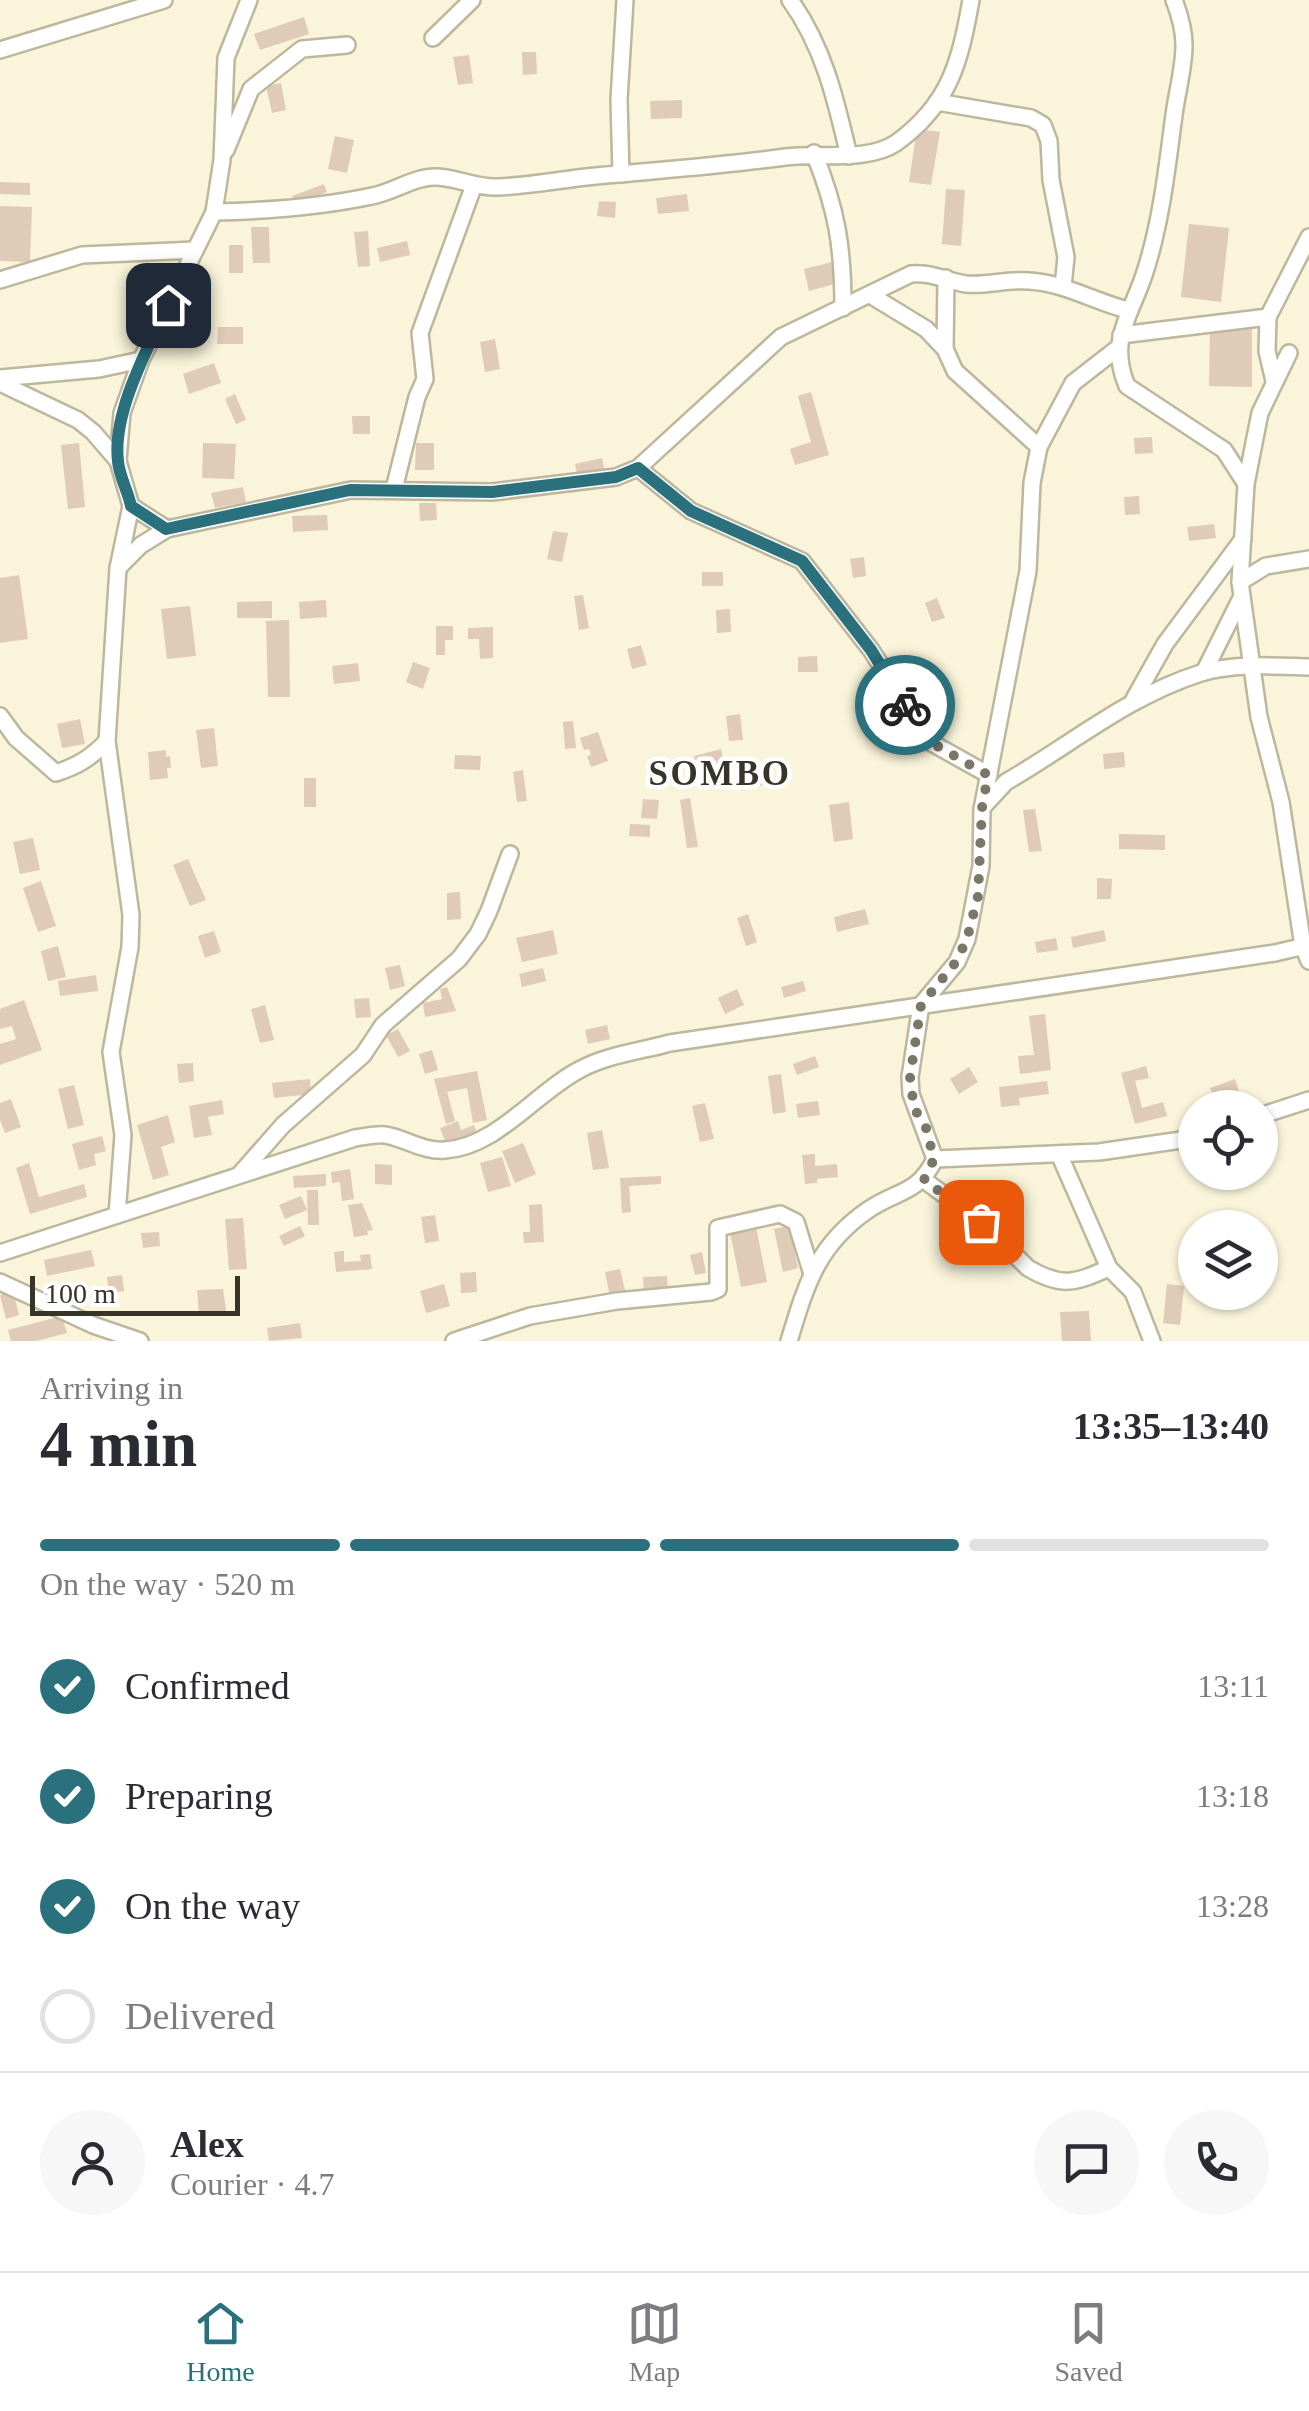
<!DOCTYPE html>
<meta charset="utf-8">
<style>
body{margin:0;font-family:"Times New Roman",serif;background:#f7f7f7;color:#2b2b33;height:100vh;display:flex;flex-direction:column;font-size:38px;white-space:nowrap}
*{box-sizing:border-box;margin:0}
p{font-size:32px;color:#7c7c81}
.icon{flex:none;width:55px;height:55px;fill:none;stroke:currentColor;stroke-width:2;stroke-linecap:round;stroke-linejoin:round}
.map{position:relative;height:1341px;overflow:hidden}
.panel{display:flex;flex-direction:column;background:#fff;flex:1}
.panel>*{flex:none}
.tools{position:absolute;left:1178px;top:1090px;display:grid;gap:20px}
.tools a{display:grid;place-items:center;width:100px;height:100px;border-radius:50%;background:#fff;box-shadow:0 2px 8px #0004;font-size:50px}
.scale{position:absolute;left:30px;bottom:25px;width:210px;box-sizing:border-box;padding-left:10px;border:5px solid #37342a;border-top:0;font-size:28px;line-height:35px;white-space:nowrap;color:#37342a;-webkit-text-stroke:8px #fff;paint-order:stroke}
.pin{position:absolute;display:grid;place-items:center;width:85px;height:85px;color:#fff;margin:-42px;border-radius:20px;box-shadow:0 5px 15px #0006}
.courier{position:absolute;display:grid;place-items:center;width:100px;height:100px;margin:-50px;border:8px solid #2a717d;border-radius:50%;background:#fff;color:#222;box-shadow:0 2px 12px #0007}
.head em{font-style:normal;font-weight:600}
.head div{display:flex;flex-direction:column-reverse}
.head{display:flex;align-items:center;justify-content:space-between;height:170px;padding:0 40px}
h1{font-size:65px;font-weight:600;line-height:75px}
.bar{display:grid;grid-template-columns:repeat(4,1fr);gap:15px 10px;align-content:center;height:120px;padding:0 40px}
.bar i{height:12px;border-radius:8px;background:#e1e1e2}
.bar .active{background:#2a717d}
.bar p{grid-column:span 4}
.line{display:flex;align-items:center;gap:25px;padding:0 40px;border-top:2px solid #e1e1e2}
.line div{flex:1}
.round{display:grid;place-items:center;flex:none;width:105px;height:105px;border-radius:52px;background:#f7f7f7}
ol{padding:0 40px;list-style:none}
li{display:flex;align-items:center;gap:30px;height:110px}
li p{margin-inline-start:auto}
li .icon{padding:10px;border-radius:50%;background:#2a717d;color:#fff;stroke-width:4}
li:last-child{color:#7c7c81}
li i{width:55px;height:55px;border:5px solid #e1e1e2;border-radius:50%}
.menu{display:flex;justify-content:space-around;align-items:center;height:140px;border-top:2px solid #e1e1e2;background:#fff;font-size:28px;color:#7c7c81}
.menu a{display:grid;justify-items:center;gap:5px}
.menu .active{color:#2a717d}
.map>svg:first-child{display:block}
</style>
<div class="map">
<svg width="1309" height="1341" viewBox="0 0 1309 1341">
<rect width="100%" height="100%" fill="#faf4da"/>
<g fill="#dfcbb7">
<polygon points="304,17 309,34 260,50 254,34"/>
<polygon points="522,52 536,52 537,74 523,75"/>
<polygon points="469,55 473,83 458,85 453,57"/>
<polygon points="281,83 286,110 272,113 266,86"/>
<polygon points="682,100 682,118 651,119 650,101"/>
<polygon points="917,129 940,132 931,185 909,182"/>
<polygon points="335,136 354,140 347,173 328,169"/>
<polygon points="0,182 30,183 30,195 0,194"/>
<polygon points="324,184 327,192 296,205 292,196"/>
<polygon points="946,189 965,190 961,246 942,244"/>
<polygon points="687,194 689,211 658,214 656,198"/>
<polygon points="599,201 616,202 615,218 597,216"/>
<polygon points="0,206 32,207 30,262 0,261"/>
<polygon points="1189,224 1229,228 1221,302 1181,297"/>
<polygon points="251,227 269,227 270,263 253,263"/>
<polygon points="368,231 370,266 358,267 354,232"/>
<polygon points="407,241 410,255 380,262 377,248"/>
<rect x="229" y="245" width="14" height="28"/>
<polygon points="832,262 838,283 809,291 804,269"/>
<polygon points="1210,326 1252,327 1252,387 1209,386"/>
<polygon points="218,327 243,327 243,344 217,344"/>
<polygon points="495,339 500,369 485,372 480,342"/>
<polygon points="214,363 221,383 189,394 183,374"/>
<polygon points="811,392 829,455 795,465 790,449 811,442 798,396"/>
<polygon points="235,394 246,420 236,424 225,399"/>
<polygon points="352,416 370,416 370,434 353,434"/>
<polygon points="1152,437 1153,453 1135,454 1134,438"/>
<polygon points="79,443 85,507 68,509 61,445"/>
<polygon points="203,443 236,444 234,479 202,478"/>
<polygon points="416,443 434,443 434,470 415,470"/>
<polygon points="602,458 605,472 578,478 575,464"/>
<polygon points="243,487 246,502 215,508 211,493"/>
<polygon points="1139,496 1140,514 1125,515 1124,497"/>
<polygon points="419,503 436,503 437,520 420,521"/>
<polygon points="327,515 328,530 293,532 292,516"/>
<polygon points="1214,524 1216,538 1189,541 1187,527"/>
<polygon points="553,531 568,533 562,562 547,559"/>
<polygon points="864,557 866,576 853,578 850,559"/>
<rect x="702" y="572" width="21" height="14"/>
<polygon points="19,575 28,639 0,643 0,578"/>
<polygon points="583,595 589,628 579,630 574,596"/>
<polygon points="937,598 945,618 932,622 925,603"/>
<polygon points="326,600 327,617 300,619 299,602"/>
<polygon points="272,601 272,618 237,618 237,602"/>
<polygon points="190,606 196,656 167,659 161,609"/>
<polygon points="730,609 731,632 717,633 716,610"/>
<polygon points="289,620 290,697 268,697 266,621"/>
<polygon points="436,626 453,626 453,640 445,640 445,655 436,655"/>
<polygon points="493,627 493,658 480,659 479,639 468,639 468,628"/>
<polygon points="641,645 647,665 632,669 627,649"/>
<polygon points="817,656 818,672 798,672 798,657"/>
<polygon points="413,662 430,668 423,689 406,682"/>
<polygon points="358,663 360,681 334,684 332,666"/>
<polygon points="883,677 889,704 878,706 872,679"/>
<polygon points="740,714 743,740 729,741 726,716"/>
<polygon points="80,719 85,744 62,748 57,724"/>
<polygon points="573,721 576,748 565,749 563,722"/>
<polygon points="214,728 218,766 201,768 196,730"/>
<polygon points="598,732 608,761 591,767 587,756 591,755 589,749 584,750 580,738"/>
<polygon points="721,749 724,763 717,765 716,760 696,764 694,756"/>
<polygon points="166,750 166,757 170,756 171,768 167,768 168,778 150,780 148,752"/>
<polygon points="1124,752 1125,767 1104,769 1103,754"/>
<polygon points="455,755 481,756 480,770 454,769"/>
<polygon points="764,767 768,784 741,790 737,774"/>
<polygon points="523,770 527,801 517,802 513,772"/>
<rect x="304" y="778" width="12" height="29"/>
<polygon points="690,798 698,847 687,848 680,800"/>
<polygon points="643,799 659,800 657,819 641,818"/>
<polygon points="849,802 853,839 834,842 829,805"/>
<polygon points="1035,809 1042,851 1029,852 1023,810"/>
<polygon points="630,824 650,825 650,837 629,836"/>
<polygon points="1119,834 1165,835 1165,850 1119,849"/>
<polygon points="33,838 40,870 20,874 13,842"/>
<polygon points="188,859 206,900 190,906 173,865"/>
<polygon points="1097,878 1112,879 1111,899 1097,899"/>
<polygon points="41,881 56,926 38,932 23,888"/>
<polygon points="460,892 461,919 447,920 447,893"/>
<polygon points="865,909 869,924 837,932 834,917"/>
<polygon points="748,914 757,942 746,946 737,918"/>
<polygon points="553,930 558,954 522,962 516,938"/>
<polygon points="1104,930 1106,941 1073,948 1071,937"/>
<polygon points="214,931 221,952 205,958 198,936"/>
<polygon points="1056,938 1058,950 1037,953 1035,942"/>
<polygon points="58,946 66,977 48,981 41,951"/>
<polygon points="400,965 405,986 390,990 385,968"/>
<polygon points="543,968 546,981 522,987 519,974"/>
<polygon points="96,975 98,991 60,996 58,981"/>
<polygon points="803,981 806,991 784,998 781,987"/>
<polygon points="447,987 456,1011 425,1017 423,1003 442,999 440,989"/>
<polygon points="737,989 744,1005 725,1014 718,998"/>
<polygon points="369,998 371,1017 356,1018 354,999"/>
<polygon points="24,1000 42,1050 0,1065 0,1044 16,1039 12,1026 0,1029 0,1009"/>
<polygon points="265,1005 274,1040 260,1043 251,1009"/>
<polygon points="1045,1014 1051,1070 1020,1074 1018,1056 1034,1055 1029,1016"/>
<polygon points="607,1025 610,1039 588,1044 585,1030"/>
<polygon points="398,1029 410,1051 398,1057 386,1035"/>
<polygon points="432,1050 438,1070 425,1074 419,1054"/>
<polygon points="815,1056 819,1067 797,1075 793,1064"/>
<polygon points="193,1063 194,1081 179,1083 177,1064"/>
<polygon points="1146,1066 1149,1078 1135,1081 1142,1108 1163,1102 1167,1116 1135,1124 1121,1073"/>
<polygon points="969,1067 978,1082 959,1094 950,1079"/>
<polygon points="477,1071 487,1120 473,1123 467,1088 447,1092 455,1121 446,1124 434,1079"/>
<polygon points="781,1074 786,1112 773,1114 768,1076"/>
<polygon points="310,1079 311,1094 274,1098 272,1083"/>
<polygon points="1235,1079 1239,1092 1215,1101 1210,1088"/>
<polygon points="1047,1081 1049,1094 1019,1098 1020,1105 1001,1107 999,1087"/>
<polygon points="74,1085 84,1125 68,1129 58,1089"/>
<polygon points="11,1099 21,1127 5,1133 0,1120 0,1103"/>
<polygon points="222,1100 224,1114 208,1117 212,1135 194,1138 189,1106"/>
<polygon points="818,1101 820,1115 798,1118 796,1104"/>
<polygon points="705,1103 714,1139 700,1142 692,1106"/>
<polygon points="168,1115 175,1142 161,1147 169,1175 153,1180 137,1125"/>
<polygon points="458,1121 461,1130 474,1125 477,1135 447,1146 440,1128"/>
<polygon points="602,1130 609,1168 593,1170 587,1133"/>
<polygon points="102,1136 106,1151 94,1154 96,1165 79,1170 72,1144"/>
<polygon points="523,1143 536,1174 515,1183 502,1151"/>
<polygon points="815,1154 815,1166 837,1164 838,1177 817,1179 817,1183 805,1184 802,1155"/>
<polygon points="502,1157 511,1186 488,1192 480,1163"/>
<polygon points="29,1163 39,1197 84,1184 87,1197 30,1214 16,1168"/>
<polygon points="375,1164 392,1165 392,1185 375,1184"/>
<polygon points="350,1169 354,1199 342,1201 340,1182 332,1183 331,1172"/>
<polygon points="326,1174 326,1186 294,1188 293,1176"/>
<polygon points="661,1176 661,1184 629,1186 631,1212 622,1213 620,1178"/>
<polygon points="307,1190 318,1190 319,1225 308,1225"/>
<polygon points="301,1196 307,1210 285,1219 279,1205"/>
<polygon points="362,1203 373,1230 367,1231 368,1235 354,1237 348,1205"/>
<polygon points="542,1204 544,1242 524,1243 523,1232 530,1232 529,1205"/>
<polygon points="435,1215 439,1241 425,1243 421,1217"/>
<polygon points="243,1218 247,1269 229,1270 225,1219"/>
<polygon points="300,1226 305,1236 284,1246 279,1236"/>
<polygon points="789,1226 798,1268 783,1272 774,1229"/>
<polygon points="756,1227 767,1282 741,1287 730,1232"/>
<polygon points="159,1232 160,1246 143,1248 141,1233"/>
<polygon points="91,1250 95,1266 47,1276 44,1260"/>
<polygon points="344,1251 344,1262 361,1261 360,1255 370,1254 372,1269 336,1272 334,1252"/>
<polygon points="702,1252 706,1273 695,1275 690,1255"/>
<polygon points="620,1269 626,1294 610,1297 605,1272"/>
<polygon points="476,1272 477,1292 461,1293 460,1273"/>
<polygon points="122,1275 124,1291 109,1293 107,1277"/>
<polygon points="667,1276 668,1292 644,1293 643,1277"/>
<polygon points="444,1284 450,1306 426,1313 420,1291"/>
<polygon points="1167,1284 1184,1286 1180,1325 1163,1323"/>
<polygon points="223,1289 227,1316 199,1315 197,1290"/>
<polygon points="13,1291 19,1315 6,1319 0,1295"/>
<polygon points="1089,1311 1091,1341 1062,1341 1060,1312"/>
<polygon points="62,1316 67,1333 36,1341 11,1341 8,1330"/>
<polygon points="300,1323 302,1338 269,1341 267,1328"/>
</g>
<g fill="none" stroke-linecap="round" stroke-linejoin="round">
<g stroke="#bdb79e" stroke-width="20">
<g id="street">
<path d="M 790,0 C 824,47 836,101 849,156"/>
<path d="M 1174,0 C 1179,13 1184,31 1184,45 C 1184,68 1177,92 1174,115 C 1167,168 1161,224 1144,275 C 1130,317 1108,340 1127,386 L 1224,450 L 1246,484"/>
<polyline points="433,38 472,0"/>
<polyline points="0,50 164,0"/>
<polyline points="937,102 1031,118 1043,125 1049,141 1051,180 1066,257 1063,286"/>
<polyline points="226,150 251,89 302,49 347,45"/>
<path d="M 814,153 C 837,210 843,247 843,308"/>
<polyline points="621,174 619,100 625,0"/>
<path d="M 214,212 C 267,211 320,207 372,196 C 394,192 415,176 437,177 C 458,178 477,188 497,187 C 530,186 563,179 596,176 C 659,170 722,166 785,157 C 819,153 868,162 896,143 C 950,104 960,62 971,0"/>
<polyline points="0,280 82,255 195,250"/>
<polyline points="872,296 926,329 945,349 955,371 1039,447"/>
<polyline points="1121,335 1268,317"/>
<polyline points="945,349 946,278"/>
<polyline points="1289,353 1260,413 1255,438 1246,484 1240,582 1259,717 1281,802 1303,946 1309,961"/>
<polyline points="0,378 99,369 141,360"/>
<polyline points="1274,381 1267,351 1268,317 1309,237"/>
<polyline points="0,383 78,420 93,432 118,461 131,506 118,568 107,741 131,915 130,947 111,1052 123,1135 117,1215"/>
<polyline points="118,461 122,413 141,360 214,212 222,160 226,58 249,0"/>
<polyline points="638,468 691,511 802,561 871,650 930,742 989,775"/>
<polyline points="394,489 417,397 425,379 420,333 474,185"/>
<path d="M 131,506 L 167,529 L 351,490 L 492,492 L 616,477 L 638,468 L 781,337 L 911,274 C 932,272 946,281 966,284 C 987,286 1008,279 1029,281 C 1065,283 1095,302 1128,310"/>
<polyline points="118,568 141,545 167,529"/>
<polyline points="1240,582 1266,566 1309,559"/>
<polyline points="1204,672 1240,600"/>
<polyline points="1134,699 1165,644 1243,539"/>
<path d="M 0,716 L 16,738 L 56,773 C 77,766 91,758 107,741"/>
<polyline points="983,804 1028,571 1032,483 1039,447 1073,383 1118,348"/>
<polyline points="1260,1116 1309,1100"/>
<polyline points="1059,1154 1109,1268 1133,1292 1152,1341"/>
<polyline points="935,1159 1099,1152 1195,1138"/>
<polyline points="240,1174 283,1125 363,1055 383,1025 459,959 478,934 489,911 510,854"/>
<path d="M 924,1180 L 981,1222 L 1028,1268 C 1062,1288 1075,1283 1109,1268"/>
<path d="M 0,1253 L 355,1138 C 364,1137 376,1134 385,1135 C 405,1138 423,1152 445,1150 C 497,1147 537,1091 581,1069 C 607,1055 641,1051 670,1043 L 1275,953 L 1309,945"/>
<polyline points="0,1282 93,1325 140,1341"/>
<polyline points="454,1341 530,1316 617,1301 711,1292 718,1289 718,1228 780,1214 796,1222 811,1271"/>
<path d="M 789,1341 C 806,1285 817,1245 868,1210 C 899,1189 917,1195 935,1159 L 911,1094 L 910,1077 L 921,1005 L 957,962 L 967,939 L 981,866 L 982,808 L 1006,782 C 1072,744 1128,696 1201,673 C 1235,663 1274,666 1309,667"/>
</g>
</g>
<use href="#street" stroke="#fff" stroke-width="15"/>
</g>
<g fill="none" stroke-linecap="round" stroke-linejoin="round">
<polyline stroke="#7b7768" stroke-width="10" stroke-dasharray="0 18" points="905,705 930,742 988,775 982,808 978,896 967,939 956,962 921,1005 910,1077 914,1108 926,1128 934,1159 924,1180 981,1222"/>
<path stroke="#2a717d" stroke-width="12" d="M 168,305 C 148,348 112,413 118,461 C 119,476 128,491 131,506 L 166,529 L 350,490 L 492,492 L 616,477 L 638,468 L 691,511 L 802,561 L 871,650 L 905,705"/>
</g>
<g text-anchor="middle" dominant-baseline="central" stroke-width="9" stroke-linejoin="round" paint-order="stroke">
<g font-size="35" font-weight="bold" letter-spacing="2.5" fill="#37342a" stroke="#fff">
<text x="720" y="773">SOMBO</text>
</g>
</g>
</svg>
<div class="tools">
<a><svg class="icon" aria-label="locate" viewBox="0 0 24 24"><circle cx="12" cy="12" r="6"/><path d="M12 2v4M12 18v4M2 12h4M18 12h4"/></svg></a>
<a><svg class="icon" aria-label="layers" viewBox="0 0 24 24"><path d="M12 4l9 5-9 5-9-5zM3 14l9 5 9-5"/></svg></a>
</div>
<div class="scale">100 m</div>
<div class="pin" style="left:981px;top:1222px;background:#ea580c"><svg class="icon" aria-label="bag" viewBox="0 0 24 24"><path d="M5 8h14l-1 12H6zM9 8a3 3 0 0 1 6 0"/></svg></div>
<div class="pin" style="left:168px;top:305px;background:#1f2937"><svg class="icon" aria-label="home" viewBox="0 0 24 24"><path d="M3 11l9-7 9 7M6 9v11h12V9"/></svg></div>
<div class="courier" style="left:905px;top:705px"><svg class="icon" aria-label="bike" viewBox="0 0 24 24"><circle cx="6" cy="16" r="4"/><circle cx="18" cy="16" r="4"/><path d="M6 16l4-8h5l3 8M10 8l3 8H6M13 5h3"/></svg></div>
</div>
<section class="panel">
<div class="head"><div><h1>4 min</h1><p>Arriving in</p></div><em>13:35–13:40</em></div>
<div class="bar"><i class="active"></i><i class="active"></i><i class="active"></i><i></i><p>On the way · 520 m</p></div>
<ol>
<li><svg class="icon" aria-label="check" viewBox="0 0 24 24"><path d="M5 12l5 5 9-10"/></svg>Confirmed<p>13:11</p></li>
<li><svg class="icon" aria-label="check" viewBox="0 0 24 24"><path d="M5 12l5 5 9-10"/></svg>Preparing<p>13:18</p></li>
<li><svg class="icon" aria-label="check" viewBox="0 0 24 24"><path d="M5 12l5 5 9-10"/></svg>On the way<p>13:28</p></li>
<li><i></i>Delivered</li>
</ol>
<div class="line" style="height:180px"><a class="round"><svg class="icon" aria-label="person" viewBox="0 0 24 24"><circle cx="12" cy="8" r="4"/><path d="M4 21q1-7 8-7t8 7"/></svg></a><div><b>Alex</b><p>Courier · 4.7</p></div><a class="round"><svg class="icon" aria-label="chat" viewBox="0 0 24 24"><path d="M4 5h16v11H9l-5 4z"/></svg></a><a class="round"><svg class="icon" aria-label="phone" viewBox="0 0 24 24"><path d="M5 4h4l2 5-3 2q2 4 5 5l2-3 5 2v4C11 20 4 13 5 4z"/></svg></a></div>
</section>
<nav class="menu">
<a class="active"><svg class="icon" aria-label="home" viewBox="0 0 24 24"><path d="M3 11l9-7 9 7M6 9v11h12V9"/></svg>Home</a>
<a><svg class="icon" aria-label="map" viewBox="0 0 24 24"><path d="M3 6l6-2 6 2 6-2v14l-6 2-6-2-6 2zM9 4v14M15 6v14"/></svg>Map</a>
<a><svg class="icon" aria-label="saved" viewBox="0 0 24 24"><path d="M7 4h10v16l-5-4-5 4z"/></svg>Saved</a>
</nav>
